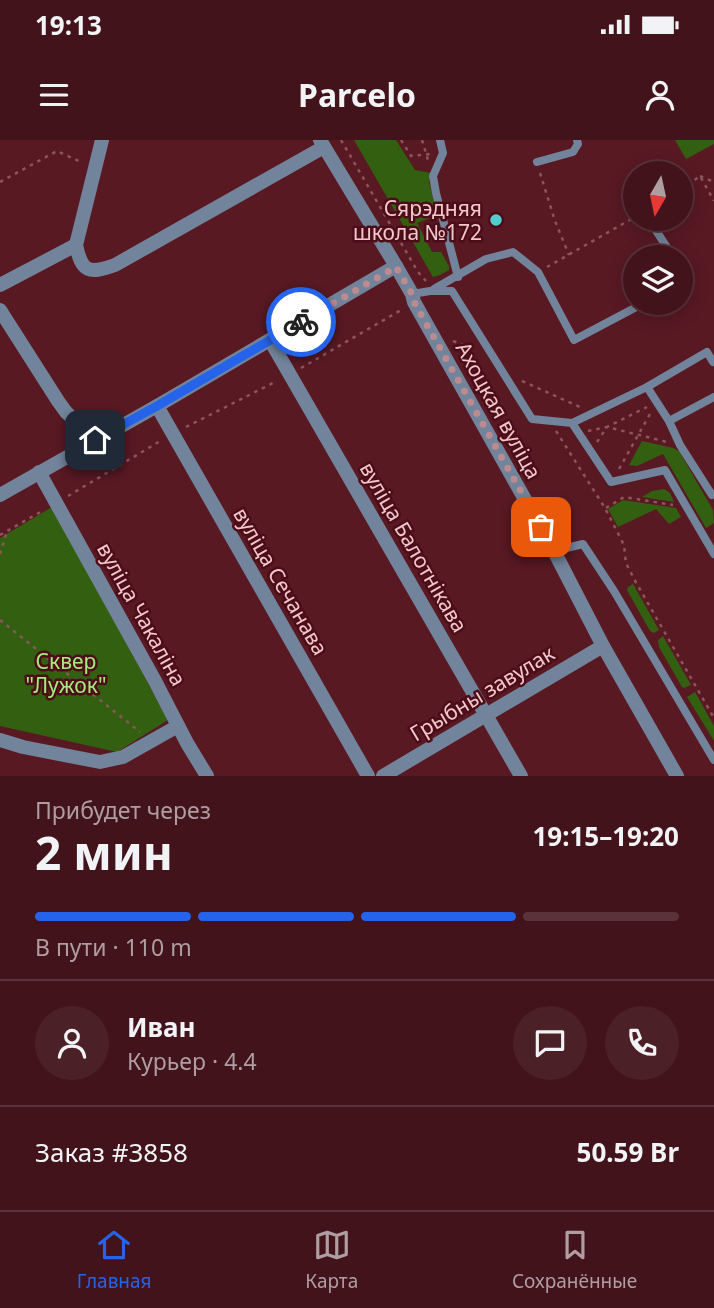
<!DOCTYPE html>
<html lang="ru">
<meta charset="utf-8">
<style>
body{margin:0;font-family:"Noto Sans",sans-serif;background:#4c2027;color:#f1f3f6;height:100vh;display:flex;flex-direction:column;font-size:26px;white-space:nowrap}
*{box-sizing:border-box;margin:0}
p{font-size:23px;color:#ae9ea2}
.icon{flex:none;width:38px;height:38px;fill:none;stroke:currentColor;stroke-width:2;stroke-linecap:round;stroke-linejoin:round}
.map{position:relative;height:636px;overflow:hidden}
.side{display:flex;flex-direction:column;background:#42131a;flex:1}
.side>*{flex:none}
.needle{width:46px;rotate:189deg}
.controls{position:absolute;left:623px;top:21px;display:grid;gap:14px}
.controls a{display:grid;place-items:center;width:70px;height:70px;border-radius:50%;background:#42131a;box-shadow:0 4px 18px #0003,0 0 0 2px #5a3239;font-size:35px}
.pin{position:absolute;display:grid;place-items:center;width:60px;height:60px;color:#fff;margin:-30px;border-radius:14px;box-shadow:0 4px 10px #0006}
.courier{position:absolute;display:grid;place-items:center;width:70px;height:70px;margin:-35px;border:5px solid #2563eb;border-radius:50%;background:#fff;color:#222;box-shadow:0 2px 9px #0007}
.summary em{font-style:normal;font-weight:700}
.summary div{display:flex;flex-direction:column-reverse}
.summary{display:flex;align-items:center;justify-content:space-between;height:119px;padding:0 35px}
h1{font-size:46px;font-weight:700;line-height:52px}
.bar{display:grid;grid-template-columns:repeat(4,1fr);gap:10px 7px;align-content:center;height:84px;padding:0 35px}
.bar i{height:9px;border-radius:5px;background:#5a3239}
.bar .current{background:#2563eb}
.bar p{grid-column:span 4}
.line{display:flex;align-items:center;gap:18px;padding:0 35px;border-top:2px solid #5a3239}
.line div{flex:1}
.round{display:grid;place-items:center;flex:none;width:74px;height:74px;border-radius:37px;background:#4c2027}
.status{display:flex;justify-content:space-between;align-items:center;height:49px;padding:0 35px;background:#42131a;direction:ltr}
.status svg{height:19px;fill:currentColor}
header{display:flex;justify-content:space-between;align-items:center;height:91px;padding:0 35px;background:#42131a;font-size:32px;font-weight:700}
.menu{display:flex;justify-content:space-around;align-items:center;height:98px;border-top:2px solid #5a3239;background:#42131a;font-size:19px;color:#ae9ea2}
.menu a{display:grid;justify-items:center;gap:4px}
.menu .current{color:#2563eb}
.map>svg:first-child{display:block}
</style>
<div class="status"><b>19:13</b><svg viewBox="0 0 49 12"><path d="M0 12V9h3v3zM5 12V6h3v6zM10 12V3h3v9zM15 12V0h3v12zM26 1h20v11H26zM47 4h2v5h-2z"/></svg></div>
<header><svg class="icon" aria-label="menu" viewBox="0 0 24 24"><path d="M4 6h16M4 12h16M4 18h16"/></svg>Parcelo<svg class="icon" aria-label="person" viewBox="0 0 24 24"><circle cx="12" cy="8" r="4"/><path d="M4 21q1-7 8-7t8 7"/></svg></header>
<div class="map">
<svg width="714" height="636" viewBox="0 0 714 636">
<rect width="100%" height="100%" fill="#581923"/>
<g fill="#336010">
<polygon points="354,0 396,0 415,30 431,33 429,42 438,75 417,83 432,112 441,112 449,126 449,130 440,135 433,137"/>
<polygon points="675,0 714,0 714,4 686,19"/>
<polygon points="642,301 673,308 679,311 713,370 714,383 706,388 663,314 637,326 629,325"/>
<polygon points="664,349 670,353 674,362 642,357 652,351"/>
<polygon points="623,360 676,368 681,377 669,384 656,369 618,387 608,369"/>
<polygon points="52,367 168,580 117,612 0,586 0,398"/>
<polygon points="633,444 659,490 654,493 650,491 627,450 628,447"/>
<polygon points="663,496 691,545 684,548 682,547 659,507 658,500"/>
<polygon points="695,552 714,586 714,601 687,557"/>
</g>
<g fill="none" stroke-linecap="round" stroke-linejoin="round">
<g stroke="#8c555c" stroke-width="2.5" stroke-dasharray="3.5 5" stroke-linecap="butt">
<polyline points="341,0 418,132 426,141"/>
<polyline points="401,0 411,16 430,14"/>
<polyline points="422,0 428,20"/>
<polyline points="540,33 555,81 569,115"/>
<polyline points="700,36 714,42"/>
<polyline points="0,42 57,11 81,22"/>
<polyline points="681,50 700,36 714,61"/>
<polyline points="547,127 635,77"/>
<polyline points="453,201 476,210"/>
<polyline points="301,228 401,170"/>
<polyline points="522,241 580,267"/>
<polyline points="186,287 277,241"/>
<polyline points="556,291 605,368 624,405 626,423 634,439 714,578"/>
<polyline points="588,291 607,287 667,302"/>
<polyline points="597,302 607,287 647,267"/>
<polyline points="619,329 650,274"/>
<polyline points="68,356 162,300"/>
<polyline points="606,368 624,357 673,365"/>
<polyline points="0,395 44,370"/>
<polyline points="0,414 7,391"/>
<polyline points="0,480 140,592"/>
</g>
<g stroke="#72849b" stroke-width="8">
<polyline points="440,0 443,13 433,36 436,53 458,137"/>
<polyline points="537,22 573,12 578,4 577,0"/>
<polyline points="650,81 673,117"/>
<polyline points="681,130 687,140 681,143"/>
<polyline points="434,149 486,119 513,112 538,132 574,200 644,163"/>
<polyline points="412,154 430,151 452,151 532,279 572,283 611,342 665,330 714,414"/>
<polyline points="647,247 669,281"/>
<polyline points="714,257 669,281 680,305 712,355 714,354"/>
<polyline points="572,283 647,247 707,212 713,222"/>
<polyline points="554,411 583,404 614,451 714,620"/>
</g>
<g stroke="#72849b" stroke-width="14">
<path d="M 102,0 L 76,105 C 82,133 89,134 115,125 L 324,7"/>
<polyline points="396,126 412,154 414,162 554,411 603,506 677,636"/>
<polyline points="0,145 76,105"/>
<polyline points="0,170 58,261 66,272 95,300"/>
<polyline points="270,200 521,636"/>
<polyline points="157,266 368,636"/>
<polyline points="39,332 155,541 187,603 207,636"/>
<polyline points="0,600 23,607 100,622 123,617 178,586"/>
<polyline points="383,636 603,506"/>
</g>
<polyline stroke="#72849b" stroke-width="14" points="0,355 157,266 396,126 320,0"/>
</g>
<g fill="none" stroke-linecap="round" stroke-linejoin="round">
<polyline stroke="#bb8b90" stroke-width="7" stroke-dasharray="0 12.6" points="301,182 396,127 412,154 414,162 541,387"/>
<polyline stroke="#2563eb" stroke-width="9" points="95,300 157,266 301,182"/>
</g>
<circle fill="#52cdcd" stroke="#4c0d19" stroke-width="2.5" cx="496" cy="80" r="7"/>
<g text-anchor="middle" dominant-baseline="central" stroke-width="5" stroke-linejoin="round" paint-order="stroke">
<g font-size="21" fill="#f1c8ca" stroke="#4c0d19" text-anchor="end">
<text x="482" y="68">Сярэдняя<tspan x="482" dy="24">школа №172</tspan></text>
</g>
<g font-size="21" fill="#f1c8ca" stroke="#4c0d19">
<text transform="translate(499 270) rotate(61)">Ахоцкая вуліца</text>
<text transform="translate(414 407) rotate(60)">вуліца Балотнікава</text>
<text transform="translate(281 441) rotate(60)">вуліца Сечанава</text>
<text transform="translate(142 474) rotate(61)">вуліца Чакаліна</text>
<text transform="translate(482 553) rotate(-31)">Грыбны завулак</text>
</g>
<g font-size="21" fill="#a5ec7c" stroke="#4c0d19">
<text x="66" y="521">Сквер<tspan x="66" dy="24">"Лужок"</tspan></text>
</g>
</g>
</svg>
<div class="controls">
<a><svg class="needle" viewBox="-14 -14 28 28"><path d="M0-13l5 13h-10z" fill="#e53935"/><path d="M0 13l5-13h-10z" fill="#ae9ea2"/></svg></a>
<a><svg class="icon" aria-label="layers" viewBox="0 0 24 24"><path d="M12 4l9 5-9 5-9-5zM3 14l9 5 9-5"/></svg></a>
</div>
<div class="pin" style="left:541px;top:387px;background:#ea580c"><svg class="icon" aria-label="bag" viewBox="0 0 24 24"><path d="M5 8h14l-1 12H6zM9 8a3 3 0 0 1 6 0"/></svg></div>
<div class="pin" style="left:95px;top:300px;background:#1f2937"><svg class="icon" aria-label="home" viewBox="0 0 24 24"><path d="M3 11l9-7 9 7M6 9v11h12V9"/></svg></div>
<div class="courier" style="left:301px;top:182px"><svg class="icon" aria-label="bike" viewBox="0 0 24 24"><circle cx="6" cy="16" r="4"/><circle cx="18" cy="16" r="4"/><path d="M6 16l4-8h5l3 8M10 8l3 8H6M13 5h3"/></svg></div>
</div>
<section class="side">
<div class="summary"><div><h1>2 мин</h1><p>Прибудет через</p></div><em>19:15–19:20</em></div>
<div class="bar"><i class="current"></i><i class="current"></i><i class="current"></i><i></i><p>В пути · 110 m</p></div>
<div class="line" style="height:126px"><a class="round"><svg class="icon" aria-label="person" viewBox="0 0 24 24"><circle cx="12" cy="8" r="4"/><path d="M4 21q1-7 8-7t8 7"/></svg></a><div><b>Иван</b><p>Курьер · 4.4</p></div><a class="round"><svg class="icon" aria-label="chat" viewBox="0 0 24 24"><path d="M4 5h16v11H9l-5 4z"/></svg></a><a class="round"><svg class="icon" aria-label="phone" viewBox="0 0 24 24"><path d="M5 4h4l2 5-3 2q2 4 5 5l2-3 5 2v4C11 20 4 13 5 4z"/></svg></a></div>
<div class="line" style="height:91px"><div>Заказ #3858</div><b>50.59 Br</b></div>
</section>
<nav class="menu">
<a class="current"><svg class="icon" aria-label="home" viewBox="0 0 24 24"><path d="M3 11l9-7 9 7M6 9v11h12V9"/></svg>Главная</a>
<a><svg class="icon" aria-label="map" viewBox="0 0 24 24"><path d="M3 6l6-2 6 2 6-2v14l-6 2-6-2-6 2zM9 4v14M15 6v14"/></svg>Карта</a>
<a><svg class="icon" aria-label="saved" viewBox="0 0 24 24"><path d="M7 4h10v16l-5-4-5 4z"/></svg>Сохранённые</a>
</nav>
